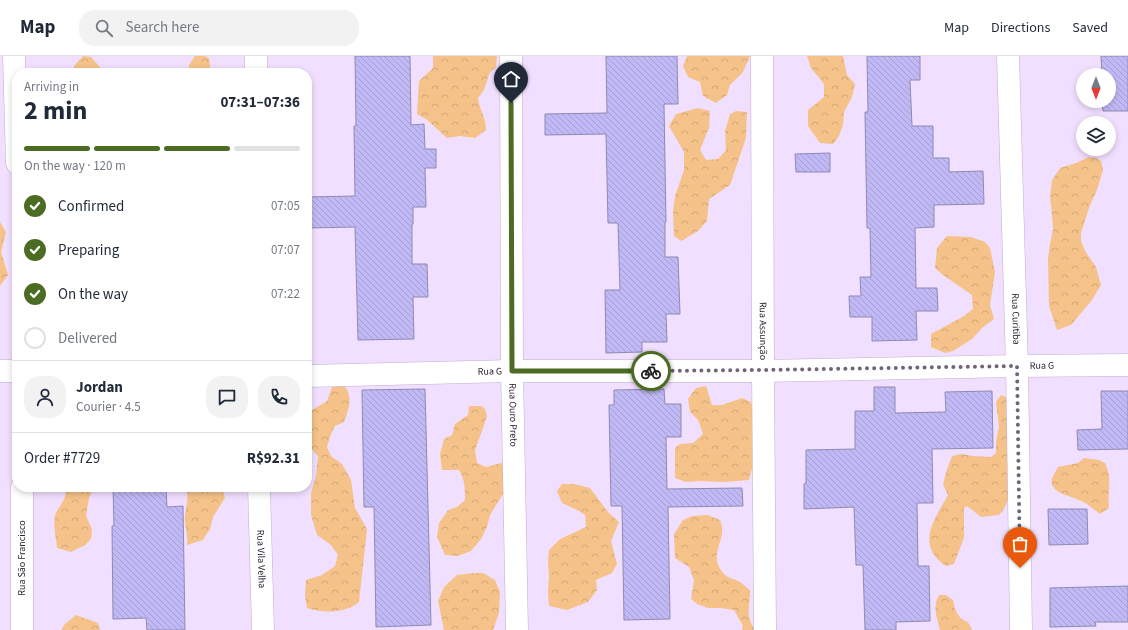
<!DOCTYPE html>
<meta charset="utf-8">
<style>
body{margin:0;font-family:"Source Sans 3",sans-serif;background:#f2f2f3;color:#1f2937;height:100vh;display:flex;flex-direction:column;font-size:15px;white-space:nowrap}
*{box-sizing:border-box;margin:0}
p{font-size:13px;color:#747a83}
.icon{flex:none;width:22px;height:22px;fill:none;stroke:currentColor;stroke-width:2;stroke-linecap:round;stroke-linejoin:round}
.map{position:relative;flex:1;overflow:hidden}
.sheet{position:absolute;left:12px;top:12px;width:300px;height:424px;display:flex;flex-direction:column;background:#fff;border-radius:16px;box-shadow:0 2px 6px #0003}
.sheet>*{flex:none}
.needle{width:26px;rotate:180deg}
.controls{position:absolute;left:1076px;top:12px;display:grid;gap:8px}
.controls a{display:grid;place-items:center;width:40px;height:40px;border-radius:50%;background:#fff;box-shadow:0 2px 6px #0003;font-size:20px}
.pin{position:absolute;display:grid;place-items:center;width:34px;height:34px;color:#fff;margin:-41px -17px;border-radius:50% 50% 50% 0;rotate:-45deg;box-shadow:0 0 4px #0007}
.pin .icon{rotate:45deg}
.courier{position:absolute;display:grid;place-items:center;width:40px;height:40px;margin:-20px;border:3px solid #4c6c23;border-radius:50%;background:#fff;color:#222;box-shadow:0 1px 5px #0007}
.head em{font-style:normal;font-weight:700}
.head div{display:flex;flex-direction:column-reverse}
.head{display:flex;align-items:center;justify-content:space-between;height:68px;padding:0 12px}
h1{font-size:26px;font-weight:700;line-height:30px}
.bar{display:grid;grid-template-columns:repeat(4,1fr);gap:6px 4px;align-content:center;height:48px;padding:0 12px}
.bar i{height:5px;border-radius:3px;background:#e0e1e3}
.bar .on{background:#4c6c23}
.bar p{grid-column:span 4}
.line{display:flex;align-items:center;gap:10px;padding:0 12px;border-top:1px solid #e0e1e3}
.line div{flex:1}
.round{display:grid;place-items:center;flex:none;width:42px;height:42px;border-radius:16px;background:#f2f2f3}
ol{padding:0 12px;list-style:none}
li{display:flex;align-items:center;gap:12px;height:44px}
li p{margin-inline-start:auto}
li .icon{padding:4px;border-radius:50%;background:#4c6c23;color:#fff;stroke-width:4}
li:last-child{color:#747a83}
li i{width:22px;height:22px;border:2px solid #e0e1e3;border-radius:50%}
header{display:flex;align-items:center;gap:24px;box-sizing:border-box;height:56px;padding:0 20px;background:#fff;border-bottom:1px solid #e0e1e3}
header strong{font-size:19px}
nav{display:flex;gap:22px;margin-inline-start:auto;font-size:14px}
.search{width:280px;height:36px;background:#f2f2f3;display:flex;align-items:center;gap:10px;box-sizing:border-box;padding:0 14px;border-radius:16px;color:#747a83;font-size:15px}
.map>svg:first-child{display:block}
</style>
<header>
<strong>Map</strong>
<div class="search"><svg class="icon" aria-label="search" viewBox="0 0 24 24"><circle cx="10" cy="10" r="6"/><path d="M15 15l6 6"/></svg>Search here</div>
<nav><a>Map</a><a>Directions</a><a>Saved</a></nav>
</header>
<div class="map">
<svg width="1128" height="574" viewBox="0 0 1128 574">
<defs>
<pattern id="forest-crowns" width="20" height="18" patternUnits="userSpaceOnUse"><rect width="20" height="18" fill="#f5c389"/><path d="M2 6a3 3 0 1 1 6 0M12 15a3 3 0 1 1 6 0" fill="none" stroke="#d2a777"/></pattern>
<pattern id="building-back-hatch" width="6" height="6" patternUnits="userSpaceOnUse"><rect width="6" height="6" fill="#c1b9f6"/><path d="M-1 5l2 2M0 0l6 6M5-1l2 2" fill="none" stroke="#a69fd3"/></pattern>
</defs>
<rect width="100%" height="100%" fill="#f1dfff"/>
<g fill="url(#forest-crowns)">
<polygon points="83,0 91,1 100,11 99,17 74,17 74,10"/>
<polygon points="195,0 205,0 209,2 211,17 188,17 189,9"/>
<path d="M 433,0 L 497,0 L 496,11 C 487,18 489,21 485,31 C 484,35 481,38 478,42 C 479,54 486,60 486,74 L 475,82 L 460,80 L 447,82 L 426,63 L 417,58 L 419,25 L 433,12 Z"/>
<polygon points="687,0 750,0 743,16 730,29 727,39 716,47 703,40 700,26 688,21 683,10"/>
<polygon points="807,0 843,0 847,19 855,28 852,41 844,56 843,69 839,80 833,88 820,87 808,70 808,54 824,41 824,28 811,12"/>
<polygon points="698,52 710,55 709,72 700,94 706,104 718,103 726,94 725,75 730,58 736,55 747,56 746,82 730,129 709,143 707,165 698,175 681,185 674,180 673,156 675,140 684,114 684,96 669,70 676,58"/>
<polygon points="1089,101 1096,102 1101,105 1103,114 1097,134 1090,149 1081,177 1081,185 1085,195 1096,211 1101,229 1092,244 1071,269 1057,274 1049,250 1048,203 1050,188 1053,173 1052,158 1050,141 1052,124 1060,112 1076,107"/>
<polygon points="0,166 6,176 1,196 8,219 0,230"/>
<polygon points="947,180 971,181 985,186 990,192 995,216 990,249 994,263 982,272 972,283 953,295 945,297 931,291 931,278 964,260 973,253 972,239 943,219 935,212 937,192"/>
<path d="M 343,328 C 354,341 349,352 344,366 L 335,370 L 331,378 L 327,391 L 331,400 L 342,408 L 351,424 L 355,452 L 367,473 L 359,546 C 356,548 352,551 349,552 C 336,557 320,556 307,552 L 305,540 L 306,524 L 322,519 L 335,510 L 338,499 L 330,488 L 317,479 L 311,459 L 311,437 L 316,420 L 318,400 C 303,385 307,377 307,357 L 327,345 L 332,331 Z"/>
<polygon points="706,330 712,349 722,349 742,342 751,346 758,367 753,409 749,424 725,426 699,425 686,426 675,422 675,392 680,388 693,387 703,378 698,364 690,356 688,343 696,332"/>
<path d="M 1001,339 L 1009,342 L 1010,437 C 1008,445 1005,453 999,459 L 981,461 L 967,450 L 964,452 L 964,482 L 954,508 L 946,510 C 915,489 934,464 948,439 L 943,428 L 947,413 L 952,400 L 961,398 L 973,400 L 991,401 L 996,397 L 996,385 L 999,371 L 996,346 Z"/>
<path d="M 469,350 L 481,350 L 485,353 L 487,360 L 482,375 L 475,394 L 477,407 L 486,411 L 505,406 L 508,430 L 490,459 L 487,471 L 481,483 L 471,495 L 458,500 L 445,499 L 437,481 L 439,467 L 448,454 L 457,451 L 465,444 C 465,434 465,423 459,414 L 442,414 L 440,398 L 444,383 L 452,379 L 455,368 L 468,359 Z"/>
<path d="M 1084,402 L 1099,404 L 1105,407 C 1113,425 1107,434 1109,452 L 1100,458 C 1093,453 1087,447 1079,444 C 1070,440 1049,437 1052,423 C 1053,419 1056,415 1058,411 L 1078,407 Z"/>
<polygon points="562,428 574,428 590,432 608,456 619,466 611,485 617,508 612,517 596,524 597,534 588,546 567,554 549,550 548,536 549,521 548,504 549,494 560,483 586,471 585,459 579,455 562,447 557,435"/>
<path d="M 64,431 L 94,431 L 89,442 L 86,460 L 92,473 L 91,483 L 85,489 L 71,496 L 57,492 C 56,481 52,467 56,457 C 60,448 69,441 64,431 Z"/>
<path d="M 186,431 L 222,431 L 225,442 L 213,461 L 210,473 L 203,484 L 187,489 C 188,481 186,475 185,466 C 184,454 190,444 186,431 Z"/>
<path d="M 708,459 L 720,464 C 729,484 706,497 724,518 C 727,522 735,523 740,526 C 744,529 747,532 750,534 C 750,551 745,559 755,574 L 742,574 L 743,570 L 734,554 L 721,552 L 708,552 L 697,548 L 691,543 L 694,524 L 689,511 L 675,502 L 674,478 L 683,464 L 692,460 Z"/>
<polygon points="474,517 483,517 495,524 500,536 499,557 493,574 444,574 438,545 444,531 457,519"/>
<path d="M 939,539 L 946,539 L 953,544 C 954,549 955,555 959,560 C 964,567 969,563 972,574 L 940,574 C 937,561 932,551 939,539 Z"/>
<polygon points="76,559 98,567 100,574 61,574 65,568"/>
</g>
<g fill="url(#building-back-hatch)" stroke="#8e8ab0">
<polygon points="355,0 410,0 411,69 424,68 425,93 436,93 436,112 425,112 426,151 413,151 413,168 412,168 412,208 427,208 428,241 413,241 414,283 358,284 355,171 307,172 307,141 355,140 354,70 356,70"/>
<polygon points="606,0 677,0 678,48 664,48 666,166 665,166 665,201 678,201 680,258 666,258 667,286 642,286 642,296 606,297 605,234 620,234 618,167 608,167 606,78 545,79 545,58 607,57"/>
<polygon points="867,0 920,0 920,24 910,24 912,70 933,70 933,102 949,102 949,116 983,115 984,148 934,149 934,171 915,172 916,232 937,232 938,255 916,255 917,284 872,285 872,261 850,261 849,240 861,240 860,221 871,221 870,172 867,172 865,56 868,56"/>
<polygon points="1101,0 1128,0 1128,55 1103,55 1102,45 1109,45 1109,19 1102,19"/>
<polygon points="830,97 830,116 796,116 795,98"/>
<polygon points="874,331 895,331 895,357 946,356 945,336 992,335 993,392 932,393 933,447 917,447 918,510 929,510 930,565 896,566 896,574 865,574 863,509 856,509 854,451 804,453 804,428 806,427 806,394 855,393 855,355 874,355"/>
<polygon points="425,333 431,569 376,571 374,451 364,451 362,334"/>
<polygon points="664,333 665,348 681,348 681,381 666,381 667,433 742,432 743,450 668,451 670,563 624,564 622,450 611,450 609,349 614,349 614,334"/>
<polygon points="1101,335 1128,335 1128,393 1078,394 1077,374 1102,373"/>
<polygon points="113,431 166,431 167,451 183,450 185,574 147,574 146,562 113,563 112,470 114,470"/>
<polygon points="1048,453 1087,453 1088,488 1049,489"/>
<polygon points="1128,530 1128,566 1095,566 1096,570 1050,571 1050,532"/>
</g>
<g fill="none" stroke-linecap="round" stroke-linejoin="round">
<g stroke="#c1acd2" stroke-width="23">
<g id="minor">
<polyline points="14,0 17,107"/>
<polyline points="256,0 256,17"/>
<path id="s1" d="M 511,0 L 512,315 L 517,574"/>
<path id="s2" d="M 762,0 L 763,315 L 765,574"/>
<path id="s3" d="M 1008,0 L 1017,310 L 1021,574"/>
<polyline points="0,315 17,315"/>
<path id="s4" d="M 307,320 L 512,315 L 763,315 L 1017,310 L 1128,309"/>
<polyline points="22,431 22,574"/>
<path id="s5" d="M 259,431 L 263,574"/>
</g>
</g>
<use href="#minor" stroke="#fff" stroke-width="22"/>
</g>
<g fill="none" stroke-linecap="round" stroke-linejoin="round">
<polyline stroke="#6f6478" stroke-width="4" stroke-dasharray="0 7.2" points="651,315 763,314 1017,310 1020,512"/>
<polyline stroke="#4c6c23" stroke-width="5" points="511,47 512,315 651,315"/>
</g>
<g text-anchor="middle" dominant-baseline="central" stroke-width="3.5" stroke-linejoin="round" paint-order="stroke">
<g font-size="10" fill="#29212f" stroke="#fff">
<text stroke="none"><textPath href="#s3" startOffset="263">Rua Curitiba</textPath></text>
<text stroke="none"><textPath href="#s2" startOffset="275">Rua Assunção</textPath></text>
<text stroke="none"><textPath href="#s4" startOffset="735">Rua G</textPath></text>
<text stroke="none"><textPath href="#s4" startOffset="183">Rua G</textPath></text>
<text stroke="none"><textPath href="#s1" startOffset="359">Rua Ouro Preto</textPath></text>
<text transform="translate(22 502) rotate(-90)">Rua São Francisco</text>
<text stroke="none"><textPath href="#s5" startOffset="72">Rua Vila Velha</textPath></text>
</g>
</g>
</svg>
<div class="controls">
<a><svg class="needle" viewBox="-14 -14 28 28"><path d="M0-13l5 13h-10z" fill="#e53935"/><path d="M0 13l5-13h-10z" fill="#747a83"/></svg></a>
<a><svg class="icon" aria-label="layers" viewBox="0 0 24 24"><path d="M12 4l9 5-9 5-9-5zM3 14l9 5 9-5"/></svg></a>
</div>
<div class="pin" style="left:1020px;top:512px;background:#ea580c"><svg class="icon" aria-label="bag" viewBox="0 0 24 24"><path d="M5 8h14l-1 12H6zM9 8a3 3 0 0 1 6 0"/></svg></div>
<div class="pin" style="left:511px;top:47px;background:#1f2937"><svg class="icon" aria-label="home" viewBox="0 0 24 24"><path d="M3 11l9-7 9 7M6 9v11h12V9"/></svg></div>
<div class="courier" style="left:651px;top:315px"><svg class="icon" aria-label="bike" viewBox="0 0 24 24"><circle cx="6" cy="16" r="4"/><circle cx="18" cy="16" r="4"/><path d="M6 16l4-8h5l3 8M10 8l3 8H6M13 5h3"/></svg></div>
<section class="sheet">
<div class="head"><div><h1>2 min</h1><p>Arriving in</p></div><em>07:31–07:36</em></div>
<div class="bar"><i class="on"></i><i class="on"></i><i class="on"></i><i></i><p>On the way · 120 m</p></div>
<ol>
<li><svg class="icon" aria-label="check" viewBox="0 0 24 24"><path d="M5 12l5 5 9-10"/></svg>Confirmed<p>07:05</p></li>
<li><svg class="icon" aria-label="check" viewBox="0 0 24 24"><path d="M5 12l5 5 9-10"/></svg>Preparing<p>07:07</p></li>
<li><svg class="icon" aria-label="check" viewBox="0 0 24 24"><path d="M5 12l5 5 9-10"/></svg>On the way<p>07:22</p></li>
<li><i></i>Delivered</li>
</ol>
<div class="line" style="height:72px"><a class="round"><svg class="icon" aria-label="person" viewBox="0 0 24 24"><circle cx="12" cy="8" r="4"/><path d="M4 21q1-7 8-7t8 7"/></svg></a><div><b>Jordan</b><p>Courier · 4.5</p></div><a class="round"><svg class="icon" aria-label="chat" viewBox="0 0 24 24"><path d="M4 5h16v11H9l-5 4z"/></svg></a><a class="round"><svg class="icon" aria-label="phone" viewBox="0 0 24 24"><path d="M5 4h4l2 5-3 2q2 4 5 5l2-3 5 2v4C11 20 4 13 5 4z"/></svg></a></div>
<div class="line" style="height:52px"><div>Order #7729</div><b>R$92.31</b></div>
</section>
</div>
